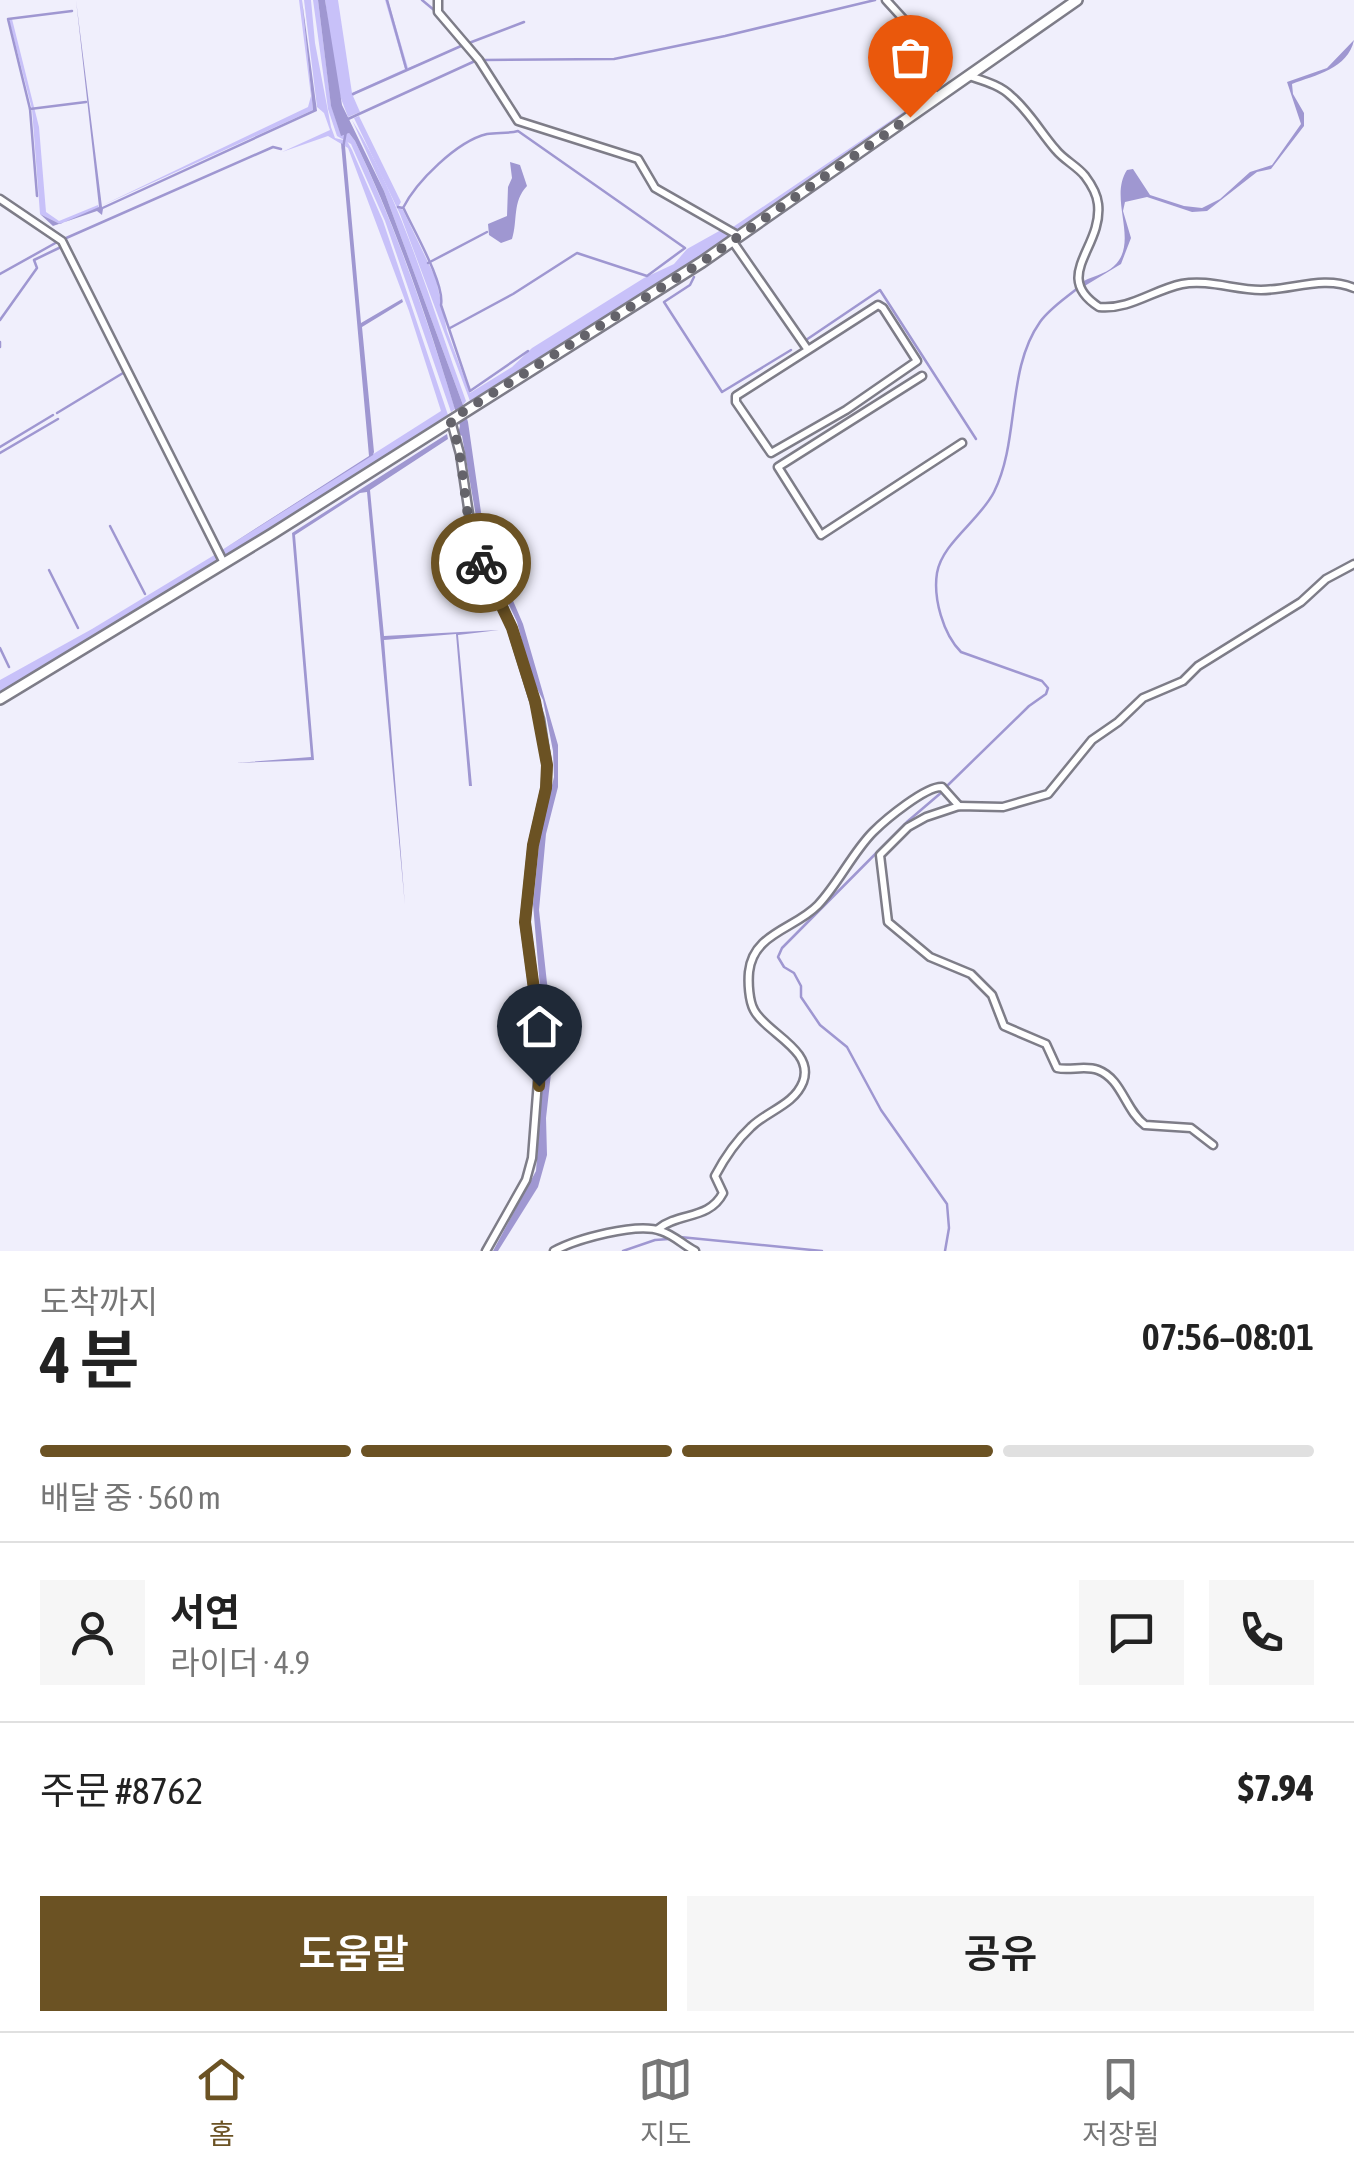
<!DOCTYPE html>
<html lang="ko">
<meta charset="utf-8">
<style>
body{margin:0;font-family:"Asap Condensed","Noto Sans KR",sans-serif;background:#f6f6f6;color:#222;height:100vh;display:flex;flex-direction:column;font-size:38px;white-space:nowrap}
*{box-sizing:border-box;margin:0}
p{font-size:32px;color:#767676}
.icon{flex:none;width:55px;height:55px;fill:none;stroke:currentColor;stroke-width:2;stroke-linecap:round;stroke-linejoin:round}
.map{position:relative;height:1251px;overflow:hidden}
.sheet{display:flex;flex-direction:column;background:#fff;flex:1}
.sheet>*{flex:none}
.pin{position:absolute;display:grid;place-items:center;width:85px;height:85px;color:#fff;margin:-102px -42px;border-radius:50% 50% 50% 0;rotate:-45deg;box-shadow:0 0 10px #0007}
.pin .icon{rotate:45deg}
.courier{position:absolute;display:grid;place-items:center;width:100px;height:100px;margin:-50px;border:8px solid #6b5223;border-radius:50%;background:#fff;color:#222;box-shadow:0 2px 12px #0007}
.overview em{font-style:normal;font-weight:600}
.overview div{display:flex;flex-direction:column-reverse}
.overview{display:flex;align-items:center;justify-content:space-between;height:170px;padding:0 40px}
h1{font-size:65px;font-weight:600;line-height:75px}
.bar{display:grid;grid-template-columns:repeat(4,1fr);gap:15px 10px;align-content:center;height:120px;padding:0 40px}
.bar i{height:12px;border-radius:8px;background:#e0e0e0}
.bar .current{background:#6b5223}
.bar p{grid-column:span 4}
.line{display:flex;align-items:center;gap:25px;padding:0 40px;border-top:2px solid #e0e0e0}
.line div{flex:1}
.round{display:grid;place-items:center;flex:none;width:105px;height:105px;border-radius:0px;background:#f6f6f6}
.primary-button{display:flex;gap:20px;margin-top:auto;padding:20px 40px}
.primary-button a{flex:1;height:115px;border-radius:0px;background:#6b5223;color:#fff;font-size:40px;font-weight:600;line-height:115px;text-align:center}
.primary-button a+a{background:#f6f6f6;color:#222}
.menu{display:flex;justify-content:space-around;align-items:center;height:140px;border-top:2px solid #e0e0e0;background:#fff;font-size:28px;color:#767676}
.menu a{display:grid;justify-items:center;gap:5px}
.menu .current{color:#6b5223}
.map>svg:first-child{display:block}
</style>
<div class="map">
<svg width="1354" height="1251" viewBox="0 0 1354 1251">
<rect width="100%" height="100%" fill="#f0effc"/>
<g fill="#c8c1f9">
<polygon points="299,0 302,0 313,110 101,206 308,107 311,96"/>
<polygon points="304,0 311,0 315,43 331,127 335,138 347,141 352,150 383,221 448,415 225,557 219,552 441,411 409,311 348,148 328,136 282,152 330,130 324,113 317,107"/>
<path d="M 313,0 L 318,0 L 331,105 L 341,135 L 349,133 L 355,141 C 396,227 427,319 455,409 L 451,412 L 385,221 L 351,144 L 337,136 L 328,109 Z"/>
<polygon points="325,0 338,0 352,93 405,69 385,0 388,0 408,68 463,46 358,92 353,96 360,112 348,117 337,88"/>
<polygon points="12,19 39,127 46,212 59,221 98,205 99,208 60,224 40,214 32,109 9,20"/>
<polygon points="930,94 933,98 739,231 730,229"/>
<polygon points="359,116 401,202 398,207 403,210 436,279 447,331 470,393 512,367 532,348 644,278 674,264 687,249 721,230 732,236 470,401 400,214 354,118"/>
<path d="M 352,120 C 405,206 431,307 466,401 L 463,405 L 384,191 Z"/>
<polygon points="216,554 219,561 0,694 0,680 92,629"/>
</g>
<g fill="#9f97d1">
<polygon points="76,0 102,207 313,110 302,0 317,111 103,209 102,215 97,211 53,226 40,214 60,224 99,207"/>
<path d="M 318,0 L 325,0 L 342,105 L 384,191 L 463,405 L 468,422 L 484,533 L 523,624 L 558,745 L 558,787 L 546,834 L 539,910 L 554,1047 L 546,1118 L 547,1155 L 538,1187 L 498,1251 L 493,1251 L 536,1171 L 545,1047 L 533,904 L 540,834 L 554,777 L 553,751 L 543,700 L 532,679 L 517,622 L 481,545 L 462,436 L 458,433 L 460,426 C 431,330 399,232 355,141 L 349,133 L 341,136 L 331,106 Z"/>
<path d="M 1354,40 C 1348,69 1315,75 1292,84 L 1293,94 L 1304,113 L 1304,126 L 1271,169 L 1257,172 L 1207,211 L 1192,212 L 1147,197 L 1125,202 L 1123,211 L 1131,238 L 1121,264 L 1083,287 L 1079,284 C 1090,276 1105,275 1114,266 C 1140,242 1108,199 1127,170 L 1133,169 L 1150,195 L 1184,206 L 1202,208 L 1220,199 L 1250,172 L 1272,165 L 1301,124 L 1287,82 L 1327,68 Z"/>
<polygon points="341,143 345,146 361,323 402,299 403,302 362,327 374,452 373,455 219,552 369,456"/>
<path d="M 510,162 L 520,165 L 527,186 C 512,202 518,220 512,239 L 501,243 L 489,235 L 488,224 L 507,216 L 508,187 L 512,178 Z"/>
<polygon points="447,434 448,439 370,490 384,636 499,630 458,635 472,786 469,786 456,634 384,640 405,906 367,492 360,493 295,535 314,760 236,763 311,757 292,533"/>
</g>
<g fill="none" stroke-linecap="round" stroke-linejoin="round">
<g stroke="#9f97d1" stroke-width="2.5">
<polyline points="387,0 406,68"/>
<polyline points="422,0 434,10"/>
<polyline points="469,43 524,22"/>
<polyline points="483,60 614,59 725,36 875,0"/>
<polyline points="353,94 461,46"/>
<polyline points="30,109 8,19 72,11"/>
<polyline points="348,119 475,61"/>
<polyline points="343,148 346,131"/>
<polyline points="37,196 30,109 86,102"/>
<path d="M 398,207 L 403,208 C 416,182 457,141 487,134 C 497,132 508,134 518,131 L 685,248 L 647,276 L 577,253 L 513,294 L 450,328"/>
<path d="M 404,209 C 414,231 445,284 441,305 L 470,391 L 528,351"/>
<polyline points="64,239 273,147 281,149"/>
<polyline points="428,263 487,232"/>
<polyline points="0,274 59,241"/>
<polyline points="694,277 690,285 664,302 722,392 791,350"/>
<polyline points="0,320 37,268 34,260 61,247"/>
<polyline points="806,340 880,290 976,439"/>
<polyline points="0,342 0,347"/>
<polyline points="57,413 123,373"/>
<polyline points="0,447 53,415"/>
<polyline points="0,453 58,419"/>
<polyline points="110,526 145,594"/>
<polyline points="49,570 78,628"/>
<polyline points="0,648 9,667"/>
<path d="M 947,786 L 1029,706 L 1046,694 L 1048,688 L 1042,681 L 961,652 C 943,634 933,598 937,573 C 942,543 980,520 994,492 C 1020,440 1006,370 1040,322 C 1050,308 1066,298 1079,287"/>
<polyline points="942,792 908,821 782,948 778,957 784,967 794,973 801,986 801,997 820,1025 847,1047 881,1110 947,1204 949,1228 945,1251"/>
<polyline points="680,1237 822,1251"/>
<polyline points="623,1251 655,1240 669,1239"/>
</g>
<g stroke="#7e7d88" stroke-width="11">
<g id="street">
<polyline points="438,0 438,12 479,60 518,121 638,159 655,188 739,236"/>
<path d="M 886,0 L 907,23 C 913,70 894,61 938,97"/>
<path d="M 969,76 C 984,81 1000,85 1011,96 C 1029,111 1041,133 1056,150 C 1064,160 1077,166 1085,176 C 1091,184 1097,194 1098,204 C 1103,248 1051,276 1099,307 C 1130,310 1153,290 1182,284 C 1208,279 1235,290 1261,290 C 1292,290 1324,275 1354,288"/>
<polyline points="0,199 62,241 224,563"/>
<polyline points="733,242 808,350 878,305 883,308 917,361 846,410 771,453 736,402 736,396 808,350"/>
<polyline points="922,376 778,467 821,535 962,443"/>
<polyline points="451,421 460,454 473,541 512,628 540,719 547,765 546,788 533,845 525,922 541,1042 532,1158 526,1180 486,1251"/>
<path d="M 1213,1145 L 1191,1128 L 1145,1125 C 1125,1110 1122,1079 1098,1070 C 1085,1065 1070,1071 1057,1068 L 1046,1044 L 1004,1026 L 992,995 L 971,974 L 930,957 L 888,922 L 880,855 L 908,827 L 926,817 L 959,806 L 1003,807 L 1048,794 L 1092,740 L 1118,722 L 1143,698 L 1183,681 L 1198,666 L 1301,602 L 1326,579 L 1354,564"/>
<path d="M 658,1229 C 679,1212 709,1220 723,1193 L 715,1176 C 724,1159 737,1140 751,1127 C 767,1111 794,1105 803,1082 C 815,1050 766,1033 754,1010 C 749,1001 748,983 749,972 C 753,933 795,929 818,905 C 838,884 853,852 873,832 C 886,819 926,786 942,787 L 959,806"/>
<path d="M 554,1251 C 576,1239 637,1222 661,1231 C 674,1235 683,1245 695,1251"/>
</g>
</g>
<g stroke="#7e7d88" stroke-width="14">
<polyline id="secondary" points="0,699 272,534 702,262 1077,0"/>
</g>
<use href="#street" stroke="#fff" stroke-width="6"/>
<use href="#secondary" stroke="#fff" stroke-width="9"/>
</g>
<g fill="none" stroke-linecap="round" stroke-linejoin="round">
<path stroke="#64636a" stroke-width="10" stroke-dasharray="0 18" d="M 481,563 C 461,518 468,466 450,420 L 702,262 L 910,117"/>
<polyline stroke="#6b5223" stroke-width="12" points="481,563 512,628 535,701 547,765 546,788 533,845 525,922 541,1042 539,1086"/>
</g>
</svg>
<div class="pin" style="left:910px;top:117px;background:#ea580c"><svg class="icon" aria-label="bag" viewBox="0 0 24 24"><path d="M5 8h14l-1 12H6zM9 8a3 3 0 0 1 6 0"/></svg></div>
<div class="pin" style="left:539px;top:1086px;background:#1f2937"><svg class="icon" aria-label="home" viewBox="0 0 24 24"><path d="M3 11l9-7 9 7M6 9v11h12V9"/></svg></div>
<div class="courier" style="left:481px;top:563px"><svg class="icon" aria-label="bike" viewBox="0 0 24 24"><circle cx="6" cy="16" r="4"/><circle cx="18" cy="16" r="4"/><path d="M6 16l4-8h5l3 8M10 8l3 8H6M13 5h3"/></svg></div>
</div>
<section class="sheet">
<div class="overview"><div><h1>4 분</h1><p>도착까지</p></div><em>07:56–08:01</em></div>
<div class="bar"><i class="current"></i><i class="current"></i><i class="current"></i><i></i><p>배달 중 · 560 m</p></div>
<div class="line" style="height:180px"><a class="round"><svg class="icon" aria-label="person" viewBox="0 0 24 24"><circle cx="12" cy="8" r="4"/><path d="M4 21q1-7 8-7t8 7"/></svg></a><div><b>서연</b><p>라이더 · 4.9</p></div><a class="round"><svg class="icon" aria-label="chat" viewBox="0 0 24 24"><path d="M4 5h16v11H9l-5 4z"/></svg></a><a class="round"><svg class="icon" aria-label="phone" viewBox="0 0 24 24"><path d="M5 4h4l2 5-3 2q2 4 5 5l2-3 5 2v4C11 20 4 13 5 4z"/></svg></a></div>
<div class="line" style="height:130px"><div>주문 #8762</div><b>$7.94</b></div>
<div class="primary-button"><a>도움말</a><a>공유</a></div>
</section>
<nav class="menu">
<a class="current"><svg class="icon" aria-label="home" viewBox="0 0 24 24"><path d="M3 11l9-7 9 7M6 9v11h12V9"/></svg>홈</a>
<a><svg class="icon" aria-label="map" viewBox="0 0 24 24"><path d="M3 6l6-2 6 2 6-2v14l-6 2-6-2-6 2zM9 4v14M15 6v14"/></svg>지도</a>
<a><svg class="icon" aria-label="saved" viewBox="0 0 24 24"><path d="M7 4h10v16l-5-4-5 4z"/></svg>저장됨</a>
</nav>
